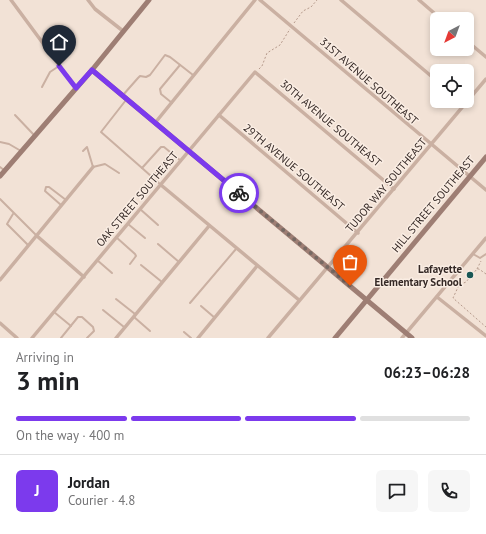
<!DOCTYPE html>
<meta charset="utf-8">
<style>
body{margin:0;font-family:"PT Sans",sans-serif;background:#f6f6f6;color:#202124;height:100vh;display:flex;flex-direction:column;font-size:15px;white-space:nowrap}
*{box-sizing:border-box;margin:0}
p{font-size:13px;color:#757577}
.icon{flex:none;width:22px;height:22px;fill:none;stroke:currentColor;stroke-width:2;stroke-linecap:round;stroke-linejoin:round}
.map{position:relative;height:338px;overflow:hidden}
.side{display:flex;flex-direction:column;background:#fff;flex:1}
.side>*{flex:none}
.needle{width:26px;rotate:221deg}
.fabs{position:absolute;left:430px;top:12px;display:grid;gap:8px}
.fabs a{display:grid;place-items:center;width:44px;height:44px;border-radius:6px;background:#fff;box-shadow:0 2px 6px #0003;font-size:20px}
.pin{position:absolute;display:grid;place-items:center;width:34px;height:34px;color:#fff;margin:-41px -17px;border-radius:50% 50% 50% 0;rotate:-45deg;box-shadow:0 0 4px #0007}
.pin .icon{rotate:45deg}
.courier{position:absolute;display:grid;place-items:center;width:40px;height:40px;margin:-20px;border:3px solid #7c3aed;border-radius:50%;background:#fff;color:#222;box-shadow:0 1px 5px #0007}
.head em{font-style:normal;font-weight:700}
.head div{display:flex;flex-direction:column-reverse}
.head{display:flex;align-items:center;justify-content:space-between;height:68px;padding:0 16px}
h1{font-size:26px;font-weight:700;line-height:30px}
.bar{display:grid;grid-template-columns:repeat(4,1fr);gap:6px 4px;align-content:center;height:48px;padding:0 16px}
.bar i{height:5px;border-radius:3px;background:#e0e0e0}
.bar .active{background:#7c3aed}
.bar p{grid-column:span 4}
.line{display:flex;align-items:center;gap:10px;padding:0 16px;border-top:1px solid #e0e0e0}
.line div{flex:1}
.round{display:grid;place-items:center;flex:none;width:42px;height:42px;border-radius:6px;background:#f6f6f6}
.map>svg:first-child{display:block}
</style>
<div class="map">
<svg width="486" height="338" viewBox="0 0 486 338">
<rect width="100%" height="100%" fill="#f2e2d6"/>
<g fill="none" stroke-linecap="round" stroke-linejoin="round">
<g stroke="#b69a8c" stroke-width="1" stroke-dasharray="2 2" stroke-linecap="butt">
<polyline points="294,23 303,11 311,7 317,0"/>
<polyline points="259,69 262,66 267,53 280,45 290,29"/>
<polyline points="477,269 481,261"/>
<polyline points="486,274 479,269 477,269 466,282 459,285 453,298 486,327"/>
</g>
<g stroke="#cab0a2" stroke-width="2">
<polyline points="42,87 50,72 59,66"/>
<polyline points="123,95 138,78 140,76 146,77 150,75 165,55 170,57 193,75"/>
<polyline points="126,100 101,132 142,168"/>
<polyline points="172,103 161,94 160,89 180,65"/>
<polyline points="15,115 34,135"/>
<polyline points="0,142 9,144 21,151"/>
<polyline points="83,151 87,147 93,167 105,164 119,173"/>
<polyline points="0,167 4,170"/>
<polyline points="152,177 172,153"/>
<polyline points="161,185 142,168 161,147 164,147 181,161"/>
<polyline points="0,199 36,235"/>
<polyline points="61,205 45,191 46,187 49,187 66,200"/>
<polyline points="140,209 158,225"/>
<polyline points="13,214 7,224 28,245"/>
<polyline points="128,224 145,238"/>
<polyline points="116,237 135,254 136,256 130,264"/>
<polyline points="158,244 179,262"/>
<polyline points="473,254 480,258 486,254"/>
<polyline points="97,260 112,273"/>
<polyline points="141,265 162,282"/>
<polyline points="116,299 135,314"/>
<polyline points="190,303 236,249"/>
<polyline points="201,306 215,318"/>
<polyline points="103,310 124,327"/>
<polyline points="54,312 71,326"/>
<polyline points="134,317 150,331"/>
<polyline points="184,332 191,338"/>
<polyline points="61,338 78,317 82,317 93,327 94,331 87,338"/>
</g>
<g stroke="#cab0a2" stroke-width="3.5">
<polyline points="11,0 76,88"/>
<polyline points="88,0 95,9 123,31"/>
<polyline points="260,0 486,190"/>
<polyline points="341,0 437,81"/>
<polyline points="419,0 441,19"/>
<polyline points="467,41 486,57"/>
<polyline points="219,115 358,233"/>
<polyline points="155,123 255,0"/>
<polyline points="161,185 299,300"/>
<polyline points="37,236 84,277"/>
<polyline points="0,280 93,167"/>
<polyline points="437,297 486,336"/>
<polyline points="0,323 17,338"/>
<polyline points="32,338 255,72 394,189"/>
<polyline points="116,338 209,226"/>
<polyline points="198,338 257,266"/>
<polyline points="268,338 486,79"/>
<polyline points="402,338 486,238"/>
</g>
<g stroke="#9e7e74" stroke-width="5">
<polyline points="92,70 412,338"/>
<polyline points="0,176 92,70 149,0"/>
<polyline points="335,338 486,157"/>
</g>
</g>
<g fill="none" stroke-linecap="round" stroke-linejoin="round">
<polyline stroke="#766963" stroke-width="4" stroke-dasharray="0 7.2" points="239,193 350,286"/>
<polyline stroke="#7c3aed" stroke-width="5" points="59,66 76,88 92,70 239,193"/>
</g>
<circle fill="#195755" stroke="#faede3" stroke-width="1.5" cx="470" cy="275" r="4"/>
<g text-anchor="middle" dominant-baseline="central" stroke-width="3" stroke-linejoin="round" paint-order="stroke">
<g font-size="11" fill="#342825" stroke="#faede3">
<text transform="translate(369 81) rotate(41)">31ST AVENUE SOUTHEAST</text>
<text transform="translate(331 123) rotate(40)">30TH AVENUE SOUTHEAST</text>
<text transform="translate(294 167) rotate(40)">29TH AVENUE SOUTHEAST</text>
<text transform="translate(386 185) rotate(-50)">TUDOR WAY SOUTHEAST</text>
<text transform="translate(137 199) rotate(-50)">OAK STREET SOUTHEAST</text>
<text transform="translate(433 204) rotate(-50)">HILL STREET SOUTHEAST</text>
</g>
<g font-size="11" font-weight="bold" fill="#342825" stroke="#faede3" text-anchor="end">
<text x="462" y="269">Lafayette<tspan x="462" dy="13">Elementary School</tspan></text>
</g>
</g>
</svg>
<div class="fabs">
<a><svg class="needle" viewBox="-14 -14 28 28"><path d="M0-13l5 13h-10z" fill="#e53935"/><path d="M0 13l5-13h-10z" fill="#757577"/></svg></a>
<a><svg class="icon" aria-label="locate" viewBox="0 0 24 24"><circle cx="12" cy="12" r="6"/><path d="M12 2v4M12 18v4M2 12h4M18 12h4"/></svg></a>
</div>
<div class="pin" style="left:350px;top:286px;background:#ea580c"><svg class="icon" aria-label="bag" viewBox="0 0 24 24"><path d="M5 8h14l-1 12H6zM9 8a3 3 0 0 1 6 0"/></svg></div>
<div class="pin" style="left:59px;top:66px;background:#1f2937"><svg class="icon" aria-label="home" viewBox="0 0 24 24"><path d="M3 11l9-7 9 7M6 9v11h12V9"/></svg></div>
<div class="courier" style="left:239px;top:193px"><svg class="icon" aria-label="bike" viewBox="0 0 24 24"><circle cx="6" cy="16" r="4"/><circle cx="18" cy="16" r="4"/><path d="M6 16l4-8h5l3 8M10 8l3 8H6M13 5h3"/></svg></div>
</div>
<section class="side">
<div class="head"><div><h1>3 min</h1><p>Arriving in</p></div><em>06:23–06:28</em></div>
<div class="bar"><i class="active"></i><i class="active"></i><i class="active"></i><i></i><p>On the way · 400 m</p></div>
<div class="line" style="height:72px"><b class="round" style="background:#7c3aed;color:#fff">J</b><div><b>Jordan</b><p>Courier · 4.8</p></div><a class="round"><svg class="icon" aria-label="chat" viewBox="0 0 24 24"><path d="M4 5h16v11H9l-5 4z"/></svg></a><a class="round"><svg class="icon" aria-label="phone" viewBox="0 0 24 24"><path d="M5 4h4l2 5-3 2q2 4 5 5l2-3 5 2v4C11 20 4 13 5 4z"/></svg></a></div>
</section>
